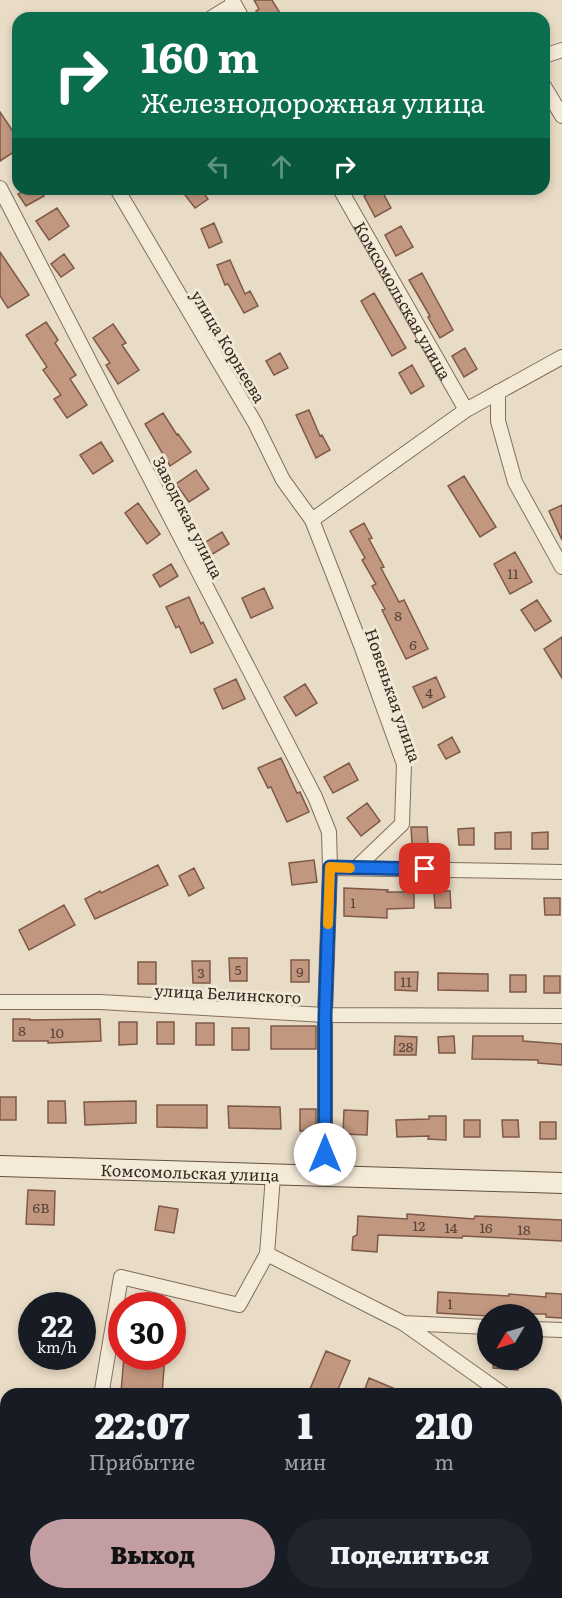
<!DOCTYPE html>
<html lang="ru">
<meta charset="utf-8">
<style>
body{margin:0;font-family:Literata,serif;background:#20242c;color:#f1f3f6;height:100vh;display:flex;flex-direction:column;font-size:22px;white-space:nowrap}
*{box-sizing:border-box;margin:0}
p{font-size:20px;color:#9ea1a6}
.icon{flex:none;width:33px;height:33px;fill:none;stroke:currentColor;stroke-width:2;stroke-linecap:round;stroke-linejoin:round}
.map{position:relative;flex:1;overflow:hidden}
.sheet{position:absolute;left:0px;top:1388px;width:562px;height:212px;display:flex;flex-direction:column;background:#171b24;border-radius:18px 18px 0 0;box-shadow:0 3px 9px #0003}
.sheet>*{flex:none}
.guide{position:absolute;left:12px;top:12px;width:538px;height:183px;border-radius:18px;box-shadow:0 3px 9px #0003;background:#0b6e4f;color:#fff;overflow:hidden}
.needle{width:39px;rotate:232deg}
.tools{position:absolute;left:477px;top:1304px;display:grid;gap:12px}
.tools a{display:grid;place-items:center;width:66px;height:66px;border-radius:50%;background:#171b24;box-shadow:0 3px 9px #0003;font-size:30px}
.speed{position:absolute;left:18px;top:1292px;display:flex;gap:12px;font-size:30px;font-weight:700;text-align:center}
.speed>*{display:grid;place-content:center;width:78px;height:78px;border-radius:50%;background:#171b24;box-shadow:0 3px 9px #0003;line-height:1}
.speed small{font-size:15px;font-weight:400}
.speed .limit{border:9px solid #d22;background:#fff;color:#111}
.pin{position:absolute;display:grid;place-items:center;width:51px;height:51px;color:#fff;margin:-26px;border-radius:12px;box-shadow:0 3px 9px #0006}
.me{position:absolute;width:66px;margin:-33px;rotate:0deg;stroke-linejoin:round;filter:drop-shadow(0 0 4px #0008)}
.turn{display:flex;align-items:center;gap:21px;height:126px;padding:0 30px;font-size:27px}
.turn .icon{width:78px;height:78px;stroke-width:2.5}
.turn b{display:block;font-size:42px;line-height:51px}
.lanes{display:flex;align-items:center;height:57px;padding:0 30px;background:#0003;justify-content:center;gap:30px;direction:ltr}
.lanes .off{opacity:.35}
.eta{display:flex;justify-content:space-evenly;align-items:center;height:102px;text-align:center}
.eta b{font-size:36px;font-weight:800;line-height:42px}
.action{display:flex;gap:12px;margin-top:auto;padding:12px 30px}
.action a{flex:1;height:69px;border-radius:36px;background:#c29ea2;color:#111;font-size:24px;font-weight:800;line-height:69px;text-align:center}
.action a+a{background:#20242c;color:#f1f3f6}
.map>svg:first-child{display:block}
.building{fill:#c29780;stroke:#7e5947;stroke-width:1.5}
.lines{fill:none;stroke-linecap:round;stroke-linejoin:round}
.street-casing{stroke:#826e5e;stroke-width:16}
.secondary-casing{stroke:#645041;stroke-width:22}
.street{stroke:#f4ead8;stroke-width:14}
.secondary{stroke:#f4ead8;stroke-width:20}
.rail{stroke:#342820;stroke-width:4;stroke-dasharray:10 10;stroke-linecap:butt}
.route-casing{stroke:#114b97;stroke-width:15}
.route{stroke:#1a73e8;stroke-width:10}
.slow{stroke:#f59e0b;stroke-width:10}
.labels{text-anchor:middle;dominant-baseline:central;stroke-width:6;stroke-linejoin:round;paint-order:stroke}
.number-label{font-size:14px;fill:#584438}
.street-label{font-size:16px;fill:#342820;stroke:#f1e7d5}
</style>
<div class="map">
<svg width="562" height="1598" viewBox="0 0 562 1598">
<rect width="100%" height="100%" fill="#e9dcc6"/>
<!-- building -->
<path class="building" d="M254,0h18l11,18h-22l-5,-7 3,-2z
M0,112l18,27v10l-18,12z
M27,189h13l4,7 -18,10 -8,-12z
M193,189h8l7,10 -13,9 -10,-13z
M377,189h4l10,19 -16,9 -11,-21z
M57,208l12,18 -20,14 -13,-19z
M214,223l8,19 -13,6 -8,-19z
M401,226l12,21 -17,9 -11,-21z
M0,252l29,43 -21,13 -8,-12z
M64,254l10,14 -13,9 -10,-13z
M230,260l15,34 5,-3 8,15 -14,7 -16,-29 -3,1 -8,-20z
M422,273l31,57 -13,8 -12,-21 2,-1 -21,-36z
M374,293l32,55 -14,8 -31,-55z
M46,322l12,18 -3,3 21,32 -6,4 17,26 -20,13 -13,-19 7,-4 -18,-25 4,-3 -21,-32z
M113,324l13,19 -4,2 17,25 -21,14 -12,-19 4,-2 -17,-25z
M465,348l12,21 -13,8 -12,-21z
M280,353l8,15 -14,7 -8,-14z
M412,365l12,21 -13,8 -12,-21z
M309,410l11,26 2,-1 8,15 -14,8 -20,-43z
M163,413l14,22 1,-1 13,18 -21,14 -25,-42z
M101,442l12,19 -20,13 -13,-19z
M196,470l13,19 -20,13 -13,-18z
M464,476l32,51 -16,10 -32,-51z
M138,503l22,31 -13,10 -22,-31z
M562,505v35l-13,-29z
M364,523l8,15 -3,1 15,28 -3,1 18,34 5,-2 24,49 -22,10 -24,-49 3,-1 -13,-23 4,-2 -14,-24 3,-2 -15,-27z
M222,532l7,12 -18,11 -7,-12z
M515,552l17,30 -22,12 -16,-30z
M171,564l7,12 -18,11 -7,-12z
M264,588l9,20 -22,10 -9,-20z
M189,597l12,27 2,-2 10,21 -22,10 -12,-27 -3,2 -10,-21z
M537,600l14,21 -16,10 -14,-21z
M562,637v41l-18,-29z
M436,677l9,20 -22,11 -10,-21z
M236,679l9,20 -22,10 -9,-20z
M305,684l12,19 -21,13 -12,-19z
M452,737l8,15 -14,7 -8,-14z
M281,758l16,35 3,-1 9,20 -22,10 -16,-35 -3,1 -10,-20z
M349,763l9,17 -25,13 -9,-16z
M367,803l13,18 -19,15 -14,-18z
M411,827h16l1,17h-16z
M474,828v17h-15l-1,-16z
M511,832v17h-16v-16z
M548,832v17h-16v-16z
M314,860l3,22 -25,3 -3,-22z
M158,865l10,20 -73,34 -10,-20 15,-8 1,2z
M194,868l10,20 -15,8 -10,-20z
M344,888l44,2 -1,2h27v16l-27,1v9l-43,-2z
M434,891h16l1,17h-16z
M544,898h16v17h-15z
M64,905l11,20 -46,25 -10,-20z
M229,958h18v23h-17z
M291,960h18v22h-18z
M192,961h18v22h-17z
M138,962h18v22h-18z
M395,972h23l-1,19 -22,-1z
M438,973l50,1v17l-50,-1z
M510,975h16v17h-16z
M544,976h16v17h-16z
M13,1019h17v1l70,-1 1,22 -53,2v-2h-35z
M119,1022h18v22l-18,1z
M157,1022h17v22h-17z
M196,1023h18v22h-18z
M271,1026h45v23h-45z
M232,1028h17v22h-17z
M395,1036l22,1 -1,18h-22z
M454,1036l1,17h-16l-1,-16z
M473,1036h50v5l39,3v21l-24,-2v-3l-66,-1z
M0,1097h16v23h-16z
M48,1101h17l1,22h-18z
M136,1101v22l-51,2 -1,-23z
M157,1105h50v23l-50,-1z
M228,1106l52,1 1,22 -52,-1z
M300,1109h16v22h-16z
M344,1110l24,1 -1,24 -24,-1z
M429,1116h17v24l-18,-1 1,-3 -32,1 -1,-17 33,-1z
M464,1120h16v17h-16z
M502,1120h16l1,17h-16z
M540,1122h16v17h-16z
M28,1190l27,1 -1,34 -28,-1z
M159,1206l19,3 -4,24 -19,-3z
M407,1214l67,5 1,-3 87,4v21l-99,-5 -1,2 -84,-3 -1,17 -25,-2 1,-13 4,-2 1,-19 49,3z
M438,1292l71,4v-2l37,3v-4l16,1v24l-16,-1v-3h-58v2l-51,-3z
M136,1294l34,6v5h-36z
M326,1351l24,10 -14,33h-15l-11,-5z
M124,1356h41l-3,38 -41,-2z
M494,1359h25l-1,11 -25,-2z
M369,1378l36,15v1h-42z"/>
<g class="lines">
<!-- street casing -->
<g class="street-casing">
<g id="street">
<path d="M232,0l10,18"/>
<path d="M211,18l23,-14"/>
<path d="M544,56l18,-6"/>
<path d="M544,86l18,30"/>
<path d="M0,188l315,609 14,35 1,36 -5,147v162"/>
<path d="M117,189l138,234 28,57 29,40 50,128 42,116 -2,60 -46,44"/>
<path id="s1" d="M340,189l126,221"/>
<path d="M498,392v29l17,61 47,85"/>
<path d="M312,520l154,-110 96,-53"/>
<path d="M330,868l232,4"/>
<path d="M0,1002h100l225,13 237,1"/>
<path d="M267,1254l136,69 85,4"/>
<path d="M403,1323l100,71"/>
<path d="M532,1329l30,1"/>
<path d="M106,1394l-4,-4 19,-113 118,28 28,-51 6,-78"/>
<path d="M556,1431l6,4"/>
</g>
</g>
<!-- secondary casing -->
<g class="secondary-casing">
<g id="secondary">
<path id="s2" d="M0,1166l562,17"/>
</g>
</g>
<!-- street -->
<use href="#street" class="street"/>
<!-- secondary -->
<use href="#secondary" class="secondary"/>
<!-- rail -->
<path class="rail" d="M11,1593l10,5"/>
</g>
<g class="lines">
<!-- route casing -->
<g class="route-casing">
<path id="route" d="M325,1154v-139l5,-148 95,2"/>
</g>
<!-- route -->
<use href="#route" class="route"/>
<!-- slow -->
<path class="slow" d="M328,924l2,-57 20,1"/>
</g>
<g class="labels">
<!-- number labels -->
<g class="number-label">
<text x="513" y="573">11</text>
<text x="398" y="615">8</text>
<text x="413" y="644">6</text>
<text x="429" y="692">4</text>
<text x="353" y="902">1</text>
<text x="238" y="969">5</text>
<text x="300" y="971">9</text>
<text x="201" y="972">3</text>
<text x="406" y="981">11</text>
<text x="22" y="1030">8</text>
<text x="57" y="1032">10</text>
<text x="406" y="1046">28</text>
<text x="41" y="1207">6В</text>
<text x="419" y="1225">12</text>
<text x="451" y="1227">14</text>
<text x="486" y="1227">16</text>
<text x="524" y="1229">18</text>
<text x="450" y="1303">1</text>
</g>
<!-- street labels -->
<g class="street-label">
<text stroke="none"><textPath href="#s1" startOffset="128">Комсомольская улица</textPath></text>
<text transform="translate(229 346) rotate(59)">улица Корнеева</text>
<text transform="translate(189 517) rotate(63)">Заводская улица</text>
<text transform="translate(394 695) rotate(71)">Новенькая улица</text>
<text transform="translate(228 993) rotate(3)">улица Белинского</text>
<text stroke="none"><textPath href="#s2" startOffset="190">Комсомольская улица</textPath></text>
</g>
</g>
</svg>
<div class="tools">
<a><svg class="needle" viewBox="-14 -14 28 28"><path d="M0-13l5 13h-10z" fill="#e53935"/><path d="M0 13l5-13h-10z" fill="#9ea1a6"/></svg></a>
</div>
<div class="speed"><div>22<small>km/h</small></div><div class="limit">30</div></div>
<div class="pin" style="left:425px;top:869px;background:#d93025"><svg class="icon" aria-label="arrive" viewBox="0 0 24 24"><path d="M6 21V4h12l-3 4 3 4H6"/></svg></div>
<svg class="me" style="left:325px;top:1154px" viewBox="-20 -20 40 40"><circle r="19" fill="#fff"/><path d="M0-13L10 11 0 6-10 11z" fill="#1a73e8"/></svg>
<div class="guide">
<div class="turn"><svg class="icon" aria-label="right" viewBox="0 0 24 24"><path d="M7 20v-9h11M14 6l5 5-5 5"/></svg><div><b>160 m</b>Железнодорожная улица</div></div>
<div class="lanes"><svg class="icon off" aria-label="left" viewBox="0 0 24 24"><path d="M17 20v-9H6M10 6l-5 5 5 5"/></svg><svg class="icon off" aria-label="ahead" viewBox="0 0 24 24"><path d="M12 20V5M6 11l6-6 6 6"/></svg><svg class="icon" aria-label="right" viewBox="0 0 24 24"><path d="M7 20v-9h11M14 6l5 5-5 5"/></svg></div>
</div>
<section class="sheet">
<div class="eta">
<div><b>22:07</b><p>Прибытие</p></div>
<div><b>1</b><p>мин</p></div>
<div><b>210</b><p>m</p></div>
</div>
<div class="action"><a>Выход</a><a>Поделиться</a></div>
</section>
</div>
